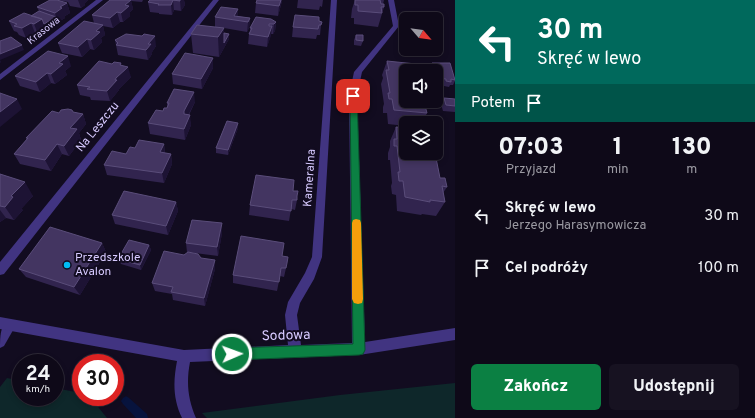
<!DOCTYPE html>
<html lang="pl">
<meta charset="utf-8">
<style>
body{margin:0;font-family:Overpass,sans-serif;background:#171221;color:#f1f3f6;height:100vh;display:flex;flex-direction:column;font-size:15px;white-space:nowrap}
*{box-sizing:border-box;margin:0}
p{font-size:13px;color:#9b9aa2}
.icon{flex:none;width:22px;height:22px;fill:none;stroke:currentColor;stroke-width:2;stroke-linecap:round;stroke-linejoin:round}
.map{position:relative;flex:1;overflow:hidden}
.sheet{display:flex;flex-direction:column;background:#0e0918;width:300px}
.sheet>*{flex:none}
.banner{background:#00695c;color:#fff;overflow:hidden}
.needle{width:26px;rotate:118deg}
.buttons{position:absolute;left:399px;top:12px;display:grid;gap:8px}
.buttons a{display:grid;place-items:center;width:44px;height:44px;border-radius:6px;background:#0e0918;box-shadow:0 2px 6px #0003,0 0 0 1px #2e2a37;font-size:20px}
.speed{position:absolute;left:12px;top:354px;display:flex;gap:8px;font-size:20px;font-weight:700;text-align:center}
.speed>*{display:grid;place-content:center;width:52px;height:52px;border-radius:50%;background:#0e0918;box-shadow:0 2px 6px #0003,0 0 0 1px #2e2a37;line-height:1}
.speed small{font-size:10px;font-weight:400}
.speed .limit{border:6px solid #d22;background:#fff;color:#111}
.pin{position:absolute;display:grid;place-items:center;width:34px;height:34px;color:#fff;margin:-17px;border-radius:8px;box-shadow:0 2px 6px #0006}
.me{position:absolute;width:44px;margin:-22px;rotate:88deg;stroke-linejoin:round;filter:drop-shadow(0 0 3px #0008)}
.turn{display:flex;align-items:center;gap:14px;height:84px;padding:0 16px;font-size:18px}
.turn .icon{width:52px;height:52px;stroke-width:2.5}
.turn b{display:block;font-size:28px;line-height:34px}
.then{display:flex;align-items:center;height:38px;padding:0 16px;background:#0003;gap:8px;font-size:15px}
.eta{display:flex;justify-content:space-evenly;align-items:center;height:68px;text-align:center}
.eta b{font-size:24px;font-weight:800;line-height:28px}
.button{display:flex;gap:8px;margin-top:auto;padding:8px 16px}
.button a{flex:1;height:46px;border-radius:6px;background:#0b8043;color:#fff;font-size:16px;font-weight:800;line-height:46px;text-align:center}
.button a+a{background:#171221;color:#f1f3f6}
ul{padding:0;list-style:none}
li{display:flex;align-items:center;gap:12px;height:52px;padding:0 16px}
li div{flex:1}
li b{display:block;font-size:15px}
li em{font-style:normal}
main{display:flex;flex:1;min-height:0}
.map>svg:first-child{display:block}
.green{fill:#0e272a}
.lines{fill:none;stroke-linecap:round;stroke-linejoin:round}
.stream{fill:#07133d;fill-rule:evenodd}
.lane{fill:#413481;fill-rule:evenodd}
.street{fill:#413481;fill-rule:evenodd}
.wall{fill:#31244e}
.shaded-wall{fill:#1d1334}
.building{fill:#433561;stroke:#5a4d7a}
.route{fill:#0b8043;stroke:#07532c}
.slow{fill:#f59e0b}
.poi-dot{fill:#00bcf5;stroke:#120c20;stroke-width:1.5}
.labels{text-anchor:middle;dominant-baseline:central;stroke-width:4;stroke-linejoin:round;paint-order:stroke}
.far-street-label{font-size:10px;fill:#d7caff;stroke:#120c20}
.street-label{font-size:12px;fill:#d7caff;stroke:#120c20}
.poi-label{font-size:12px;fill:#d7caff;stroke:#120c20;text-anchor:start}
.near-street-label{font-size:14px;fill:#d7caff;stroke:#120c20}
</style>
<main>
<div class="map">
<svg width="455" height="418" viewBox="0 0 455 418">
<rect width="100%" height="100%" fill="#120c20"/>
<!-- green -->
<path class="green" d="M7,378l14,3v16h34v-9l26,5v4h9l17,21h-107v-31z
M455,383v35h-248l-5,-5 138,-18z"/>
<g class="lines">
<!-- stream -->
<path class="stream" d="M126,396l3,2 18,16 1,4h-12l-13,-14 -2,-3 2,-3z"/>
<!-- lane -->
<path class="lane" d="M10,319l4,2 2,4 -12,21 -4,2c0,-11 0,-24 10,-29z"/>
<!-- street -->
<path class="street" d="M96,0h7l-103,80v-6z
M213,0h6l-215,274 -4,1v-13z
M331,0h6l-15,257 -8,22 -14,24 -3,12 4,30 51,-2 -3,-247 5,-24 39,-46 -5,-26h6l5,26 -37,46 -5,24 8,246 90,-14v12l-96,15 -169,7c-4,21 -2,37 6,56h-14c-9,-19 -9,-36 -5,-57l-177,-32v-12l184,33 104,-5 -3,-30 3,-13 17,-29 7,-16z"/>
</g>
<!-- wall -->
<path class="wall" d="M57,0h31l-3,3v2l-4,3 -11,-2 -2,-4z
M110,0h33l-1,2 -11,-1 2,8 -3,3v4l-7,6h-3l-7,6 -10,-2 2,9 -4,3 1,4 -8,8 -4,-1 -8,8 -20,-4 -4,-10 36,-20 -2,-8z
M150,0h34l1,5 -4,6 -7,-1 -2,5 -13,-1v-1l-9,-1 -2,-10z
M257,0h25l-1,5 -3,11 -23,-3 1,-10z
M298,0h25l-1,7 -2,-1 -1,4 -22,-2z
M355,0h29l-1,4 1,3 -6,20 -24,-3v-6h-3l1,-9z
M67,3l3,10 -5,3v2l-27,16 -3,-1 -9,5 -7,-3 -2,-3 -3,-1 -5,-10 22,-5 8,-5 -2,-4z
M238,16l12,2 -1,10 -2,4 -23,-4v5l5,1v5l-10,18 -26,-4 -2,-19 24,-7v-10z
M319,21l2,4 -1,10h-3l-1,4 -24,-2 1,-10z
M276,22l-1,9 -2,3h-2l-4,13 -19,-3 1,-10 1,-2v-4z
M356,35l7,6 -2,5 -7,-1v-5z
M115,40l41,6 -4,6v2l-4,6 -30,-5z
M213,58v10l-11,21 -29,-5 -1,-10z
M387,61l19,40 23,2 -3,6 1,4 -5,10h-16v3l-18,-2 -1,-11h-4v-6l1,-3 -3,-20 2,-6 -1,-3z
M432,63l23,15v3l-2,4h-3l-1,2 -5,-1 -1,-2h-7v-13h-6l-1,-2z
M71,66l-6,5 2,4 -12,9 -4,-1 -11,9 -20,-6 -5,-10z
M122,66l9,11 -12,12v1l-9,11 -19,-1 -1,-3 -10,-2 -3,-10z
M444,98l11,1v13l-12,-1 -2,-7z
M195,102l-6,13 2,10 -6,15 -35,-6 -2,-11 15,-12 4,-3v-5z
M73,112l10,2 3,10 -7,9 2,7 -12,16 -7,-2 -11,17 -31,-7 -6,-10 13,-15 -1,-1 33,-25z
M396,127l10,26h30v-9l3,7 -3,6 4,21 7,9 -4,6 2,9 -9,14 -14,-2 -1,1 -24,-4 -1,-16 -4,-1 -1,-8 1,-3 -2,-23h-2v-7l2,-6v-6z
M238,128l-10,27 -12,-2v-5z
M164,144l1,9 6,1 1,10 -8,19 -57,-8 -3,-10 22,-11 9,-6z
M0,174l33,22 -12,13 2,1 -9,10 -8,-2 -6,4z
M293,191l4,9 -2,10 -4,-1 -2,12 -40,-6 1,-10z
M176,202l2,9 -10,24 -53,-11 -3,-9z
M222,233l-4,23 -31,-4 -1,-9z
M102,243l4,9 -26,43 -54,-18 -7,-8z
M149,245l2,5 -10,20 -20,-6 -3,-5z
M282,256l4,12 -2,9 -4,-1 -3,15 -44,-8v-8z
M215,269l-10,37 -32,-6 -1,-6 -17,-3 -3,-8z"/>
<!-- shaded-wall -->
<path class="shaded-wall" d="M78,0h10l-3,3v2l-4,3z
M131,0l2,9 -3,3v4l-7,6 -2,-9 4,-8z
M173,0l1,10 -2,5 -1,-10z
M180,0h4l1,5 -4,6 -1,-10z
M281,0h1l-1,5 -3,11 1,-10z
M67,3l3,10 -5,3v2l-19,11 -2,-5 12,-7 -1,-4 5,-6z
M238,9v10l-4,-3z
M117,12l3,10 -7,6 -3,-10z
M250,18l-1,10 -2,4 1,-10z
M42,19l4,10 -8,5 -4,-10z
M276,22l-1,9 -2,3 1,-10z
M31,23l4,10 -9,5 -4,-10z
M103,25l2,10 -4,3 1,4 -8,8 -3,-10 5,-9z
M272,26l-1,10 -4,11 1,-10z
M224,28v15l5,-9v5l-10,18 -1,-20z
M155,36l1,10 -4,6v2l-4,6 -2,-10 2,-6z
M87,39l3,10 -8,8 -4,-10z
M22,45l2,5 -24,10 1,2 -1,1v-9z
M68,56l3,10 -6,5 2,4 -12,9 -4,-10 8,-11z
M213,58v10l-11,21 -1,-10z
M121,63l2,9 5,-5 3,10 -12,12v1l-9,11 -3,-10 8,-11 5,-15z
M47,73l4,10 -11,9 -4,-10z
M194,92l1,10 -10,19v3l-1,-13z
M17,99l5,10 -22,18v-15z
M83,114l3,10 -7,9 2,7 -12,16 -5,-10 6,-18z
M190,115l1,10 -6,15 -1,-11z
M238,123v5l-10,27v-5z
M57,144l5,10 -11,17 -6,-11z
M164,144l1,11 -5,-3z
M171,154l1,10 -8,19 -2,-10z
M25,182l8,14 -12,13 2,1 -9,10 -9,-13 6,-11z
M176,202l2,9 -10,24 -2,-9z
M0,210l6,8 -6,4z
M222,223v10l-4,23 -1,-9z
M102,243l4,9 -26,43 -6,-8z
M149,245l2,5 -10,20 -1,-5z
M215,260v9l-10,37 -1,-8z"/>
<!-- building -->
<path class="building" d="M50,0h7l10,3 -7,4 2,1 -7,5 -18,-6z
M110,0h21l-6,5 4,1 -8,7 -4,-1 -7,6 -18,-3z
M150,0h30v1l-7,-1 -2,5h-13l1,-1 -11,-2z
M257,0h24l-2,6 -23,-3z
M355,0h25l1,4h3v3h-3l1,6 -24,-2v-6h-3z
M221,7l17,2 -4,7 16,2 -2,4 -33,-5z
M39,11l17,6 -12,7 -2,-5 -11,-3z
M24,13l18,6 -8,5 -3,-1 -9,5 -8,-2 3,-2 -8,-3z
M295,15l24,2v4l3,1 -1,3h-2l-1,4 -25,-2z
M256,17l15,2 5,3 -2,2h-5v2h3l-4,11 -19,-3 3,-6h-2z
M84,21l19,4 -7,6 4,1 -9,8 -4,-1 -9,8 -20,-4z
M197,25l27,3 -6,9 -27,-3z
M224,33l5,1 -5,9z
M126,34l16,2 2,-2 11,2 -7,8h3l-5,6 -30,-5 2,-2 -3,-3z
M356,35h7v6l-7,-1z
M11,37l11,8 -22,9v-13z
M48,51l20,5 -9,7 4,1 -12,10 -4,-1 -11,9 -21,-6z
M185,53l28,5 -12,21 -29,-5z
M99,61l13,3 2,-2 7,1 -1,2 8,2 -12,11 -1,2h2l-10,11 -20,-2 3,-2 -13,-2z
M387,61l29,3 2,7h-12v30h22l1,2 -5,-1 3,11 -33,-3 -2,-11h-3l-1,-6h2l-4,-23h3z
M432,63h18l5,17 -4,-1v3l-5,-1v-2l-10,-1v-7h-2z
M174,89l20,3 -10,19v3l6,1 -6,14 -36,-6 8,-13 7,1 1,-3h3l2,-5h-2z
M0,93l17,6 -17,13z
M444,98l11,1v7l-9,-1z
M68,109l4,1 1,2 10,2 -13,14 7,1 -13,17 -7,-2 -12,16 -31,-6 14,-16h-2l26,-27 7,2 2,-3z
M227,121l11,2 -10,27 -12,-2z
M396,127l10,1v25h29l5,25h5l2,9 -5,-1 3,16 -15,-2v2l-25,-5 -2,-16h-4l-1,-9h2l-3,-26h-3v-7h3z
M139,140l25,4 -4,8 11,2 -9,19 -58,-8 8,-14 14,3 4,-7 5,1z
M436,144h2l1,7h-3z
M0,174l25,8 -14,14 2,1 -8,10 -5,-1z
M256,175l38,5 -1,11h5l-1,5v4h-5l-1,11 -41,-6z
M124,191l52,11 -10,24 -54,-11z
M192,220l30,3 -5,24 -31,-4z
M50,227l52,16 -28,44 -55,-18z
M241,236l43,7 -2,13 6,1 -1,6 -1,5h-5l-2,14 -46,-7z
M129,240l20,5 -9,20 -22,-6z
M164,251l20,4 4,-3 10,2 3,4 14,2 -11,38 -33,-6 2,-5 -21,-4z"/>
<!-- route -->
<path class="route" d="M353,94l4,2 8,254 -2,4 -4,1 -127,5 -5,-2 -1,-4 1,-4 5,-2 121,-4 -3,-248z"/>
<!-- slow -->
<path class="slow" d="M356,219l4,1 1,3 2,76 -1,4 -4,1 -4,-1 -2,-4v-76l1,-3z"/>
<!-- markers -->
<circle class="poi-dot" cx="67" cy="265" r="4"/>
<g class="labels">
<!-- far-street labels -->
<g class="far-street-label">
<text transform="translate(44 31) rotate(-38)">Krasowa</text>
</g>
<!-- street labels -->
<g class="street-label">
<text transform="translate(98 127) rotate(-51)">Na Leszczu</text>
<text transform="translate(310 178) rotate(-86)">Kameralna</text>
</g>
<!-- poi labels -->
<g class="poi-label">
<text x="75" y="258">Przedszkole<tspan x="75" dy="14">Avalon</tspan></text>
</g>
<!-- near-street labels -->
<g class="near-street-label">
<text transform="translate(286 336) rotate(-2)">Sodowa</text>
</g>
</g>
</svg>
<div class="buttons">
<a><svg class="needle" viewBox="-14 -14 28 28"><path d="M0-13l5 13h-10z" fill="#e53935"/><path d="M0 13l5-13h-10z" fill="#9b9aa2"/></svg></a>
<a><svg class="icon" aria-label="sound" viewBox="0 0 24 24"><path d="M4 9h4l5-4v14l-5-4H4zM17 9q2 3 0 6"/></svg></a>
<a><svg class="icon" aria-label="layers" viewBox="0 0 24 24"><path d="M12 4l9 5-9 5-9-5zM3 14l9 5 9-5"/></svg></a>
</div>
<div class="speed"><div>24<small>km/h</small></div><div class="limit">30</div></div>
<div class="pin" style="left:353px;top:96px;background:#d93025"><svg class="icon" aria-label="arrive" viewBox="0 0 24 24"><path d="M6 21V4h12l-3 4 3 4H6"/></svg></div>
<svg class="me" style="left:232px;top:354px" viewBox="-20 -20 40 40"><circle r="17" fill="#0b8043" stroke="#fff" stroke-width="3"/><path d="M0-11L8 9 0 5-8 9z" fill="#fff"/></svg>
</div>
<section class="sheet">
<div class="banner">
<div class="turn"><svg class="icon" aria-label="left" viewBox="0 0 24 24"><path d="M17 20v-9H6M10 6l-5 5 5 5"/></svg><div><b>30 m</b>Skręć w lewo</div></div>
<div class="then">Potem<svg class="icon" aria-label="arrive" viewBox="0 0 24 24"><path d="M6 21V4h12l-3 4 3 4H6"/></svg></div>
</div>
<div class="eta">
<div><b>07:03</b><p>Przyjazd</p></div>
<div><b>1</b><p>min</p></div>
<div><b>130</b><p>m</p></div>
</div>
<ul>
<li><svg class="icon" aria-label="left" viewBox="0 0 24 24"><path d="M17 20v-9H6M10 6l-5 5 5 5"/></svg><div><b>Skręć w lewo</b><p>Jerzego Harasymowicza</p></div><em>30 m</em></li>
<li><svg class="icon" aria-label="arrive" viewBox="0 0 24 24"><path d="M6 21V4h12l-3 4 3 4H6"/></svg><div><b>Cel podróży</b></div><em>100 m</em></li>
</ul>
<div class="button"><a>Zakończ</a><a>Udostępnij</a></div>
</section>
</main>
